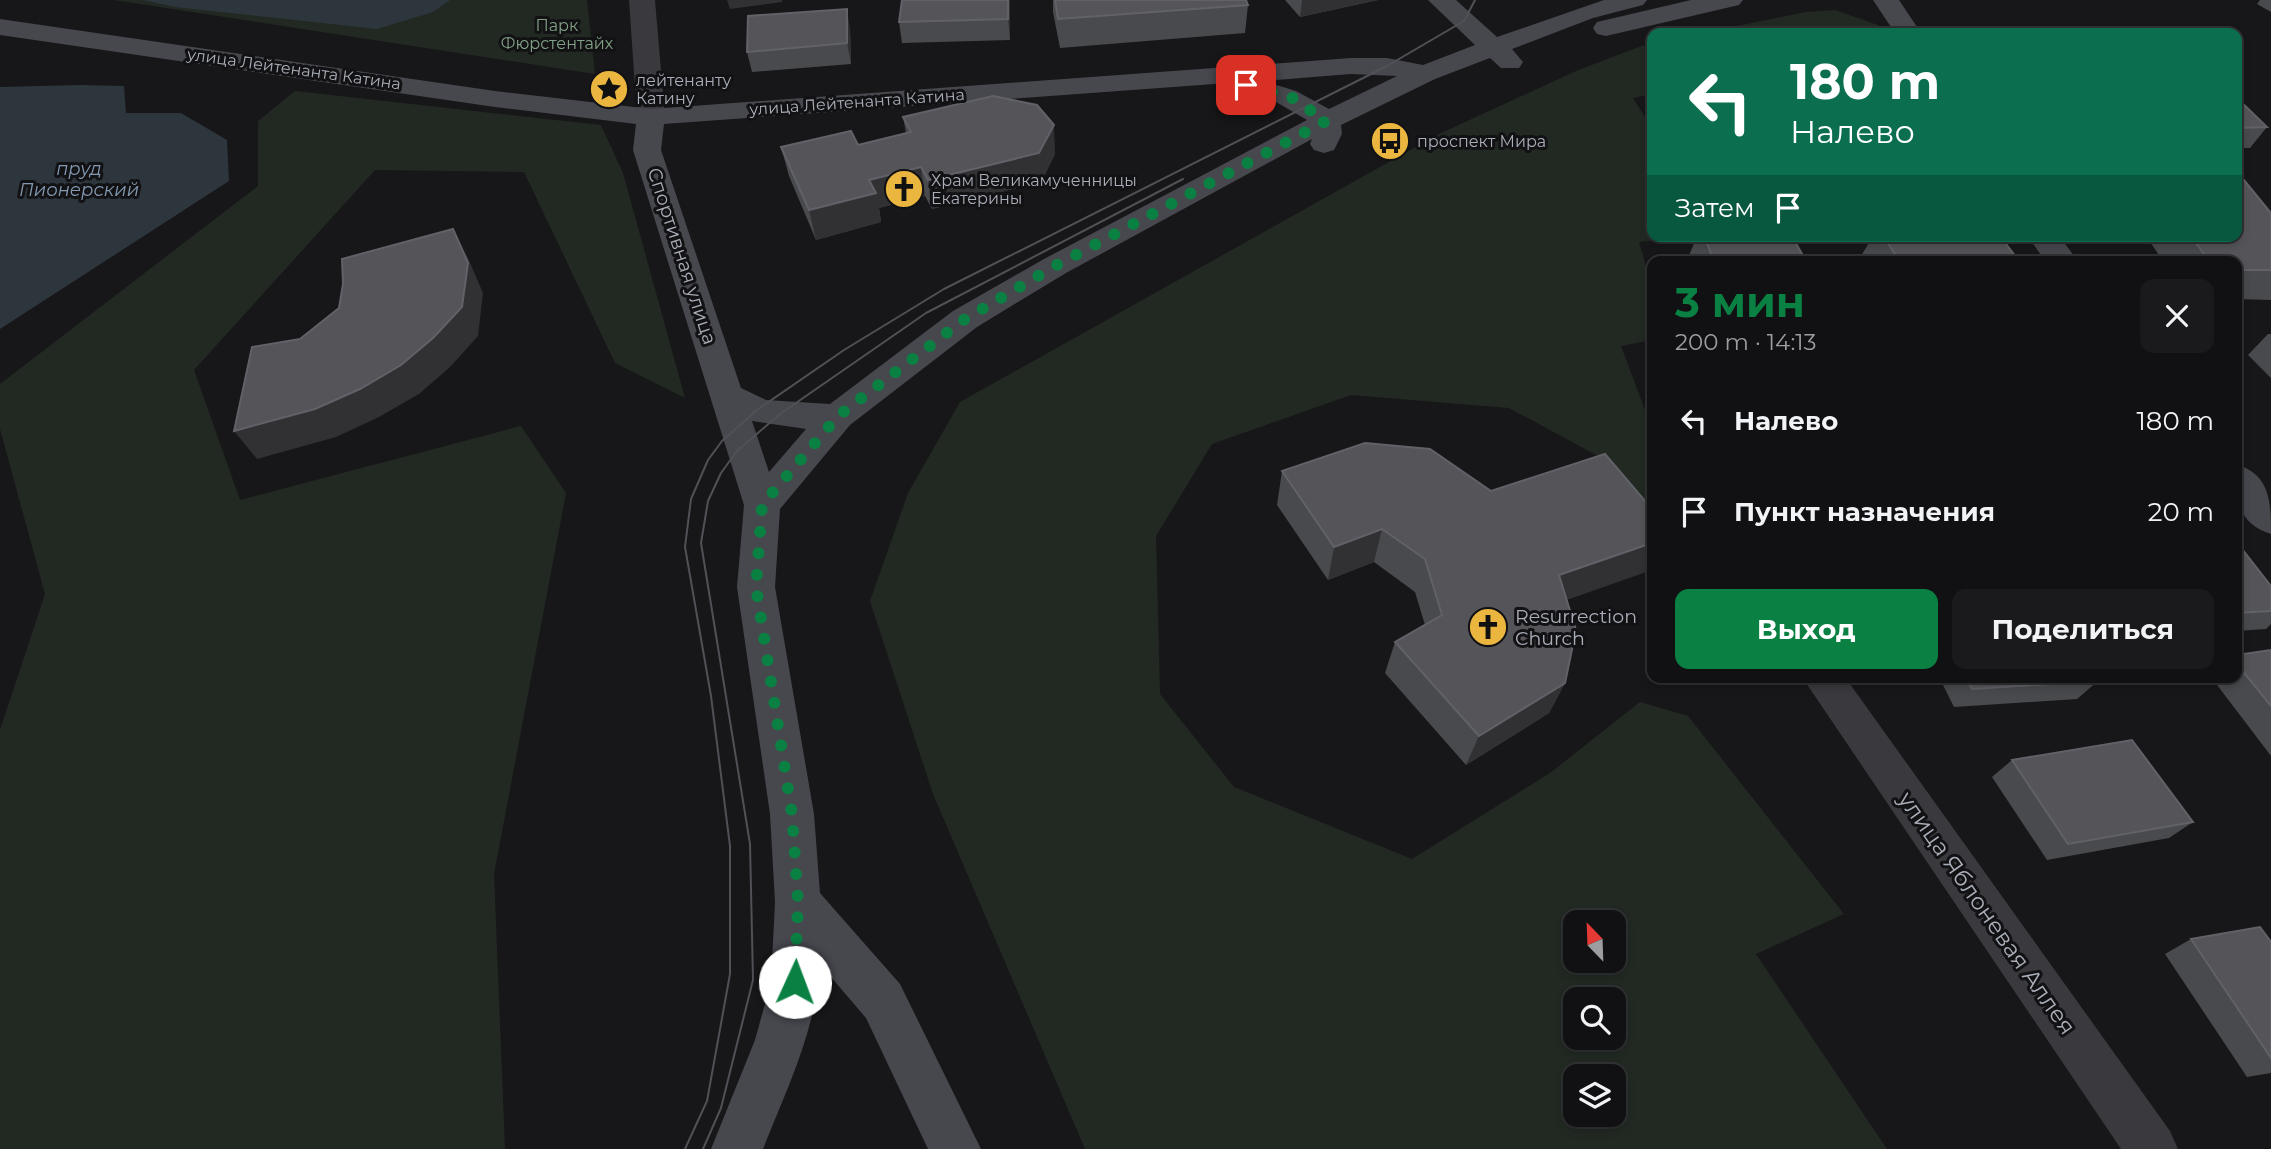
<!DOCTYPE html>
<html lang="ru">
<meta charset="utf-8">
<style>
body{margin:0;font-family:Montserrat,sans-serif;background:#1a1a1c;color:#f1f3f6;height:100vh;display:flex;flex-direction:column;font-size:26px;white-space:nowrap}
*{box-sizing:border-box;margin:0}
p{font-size:23px;color:#9c9da0}
.icon{flex:none;width:38px;height:38px;fill:none;stroke:currentColor;stroke-width:2;stroke-linecap:round;stroke-linejoin:round}
.map{position:relative;flex:1;overflow:hidden}
.details{position:absolute;left:1647px;top:256px;width:595px;height:427px;display:flex;flex-direction:column;background:#111113;border-radius:14px;box-shadow:0 4px 10px #0003,0 0 0 2px #303133}
.details>*{flex:none}
.top-card{position:absolute;left:1647px;top:28px;width:595px;height:214px;border-radius:14px;box-shadow:0 4px 10px #0003,0 0 0 2px #303133;background:#0b6e4f;color:#fff;overflow:hidden}
.needle{width:46px;rotate:337deg}
.controls{position:absolute;left:1563px;top:910px;display:grid;gap:14px}
.controls a{display:grid;place-items:center;width:63px;height:63px;border-radius:14px;background:#111113;box-shadow:0 4px 10px #0003,0 0 0 2px #303133;font-size:35px}
.pin{position:absolute;display:grid;place-items:center;width:60px;height:60px;color:#fff;margin:-30px;border-radius:14px;box-shadow:0 4px 10px #0006}
.me{position:absolute;width:77px;margin:-38px;rotate:2deg;stroke-linejoin:round;filter:drop-shadow(0 0 5px #0008)}
.turn{display:flex;align-items:center;gap:24px;height:147px;padding:0 28px;font-size:32px}
.turn .icon{width:91px;height:91px;stroke-width:2.5}
.turn b{display:block;font-size:49px;line-height:60px}
.then{display:flex;align-items:center;height:66px;padding:0 28px;background:#0003;gap:14px;font-size:26px}
.round{display:grid;place-items:center;flex:none;width:74px;height:74px;border-radius:14px;background:#1a1a1c}
.overview{display:flex;align-items:center;justify-content:space-between;height:119px;padding:0 28px}
h1{font-size:42px;font-weight:700;line-height:52px;color:#0b8043}
.primary-button{display:flex;gap:14px;margin-top:auto;padding:14px 28px}
.primary-button a{flex:1;height:80px;border-radius:14px;background:#0b8043;color:#fff;font-size:28px;font-weight:700;line-height:80px;text-align:center}
.primary-button a+a{background:#1a1a1c;color:#f1f3f6}
ul{padding:0;list-style:none}
li{display:flex;align-items:center;gap:21px;height:91px;padding:0 28px}
li div{flex:1}
li b{display:block;font-size:26px}
li em{font-style:normal}
.map>svg:first-child{display:block}
.green{fill:#222923;fill-rule:evenodd}
.water{fill:#2e363d}
.lines{fill:none;stroke-linecap:round;stroke-linejoin:round}
.street{fill:#39393e;fill-rule:evenodd}
.secondary{fill:#47484e;fill-rule:evenodd}
.tram{stroke:#505157;stroke-width:2}
.wall{fill:#494a4e}
.shaded-wall{fill:#313134}
.building{fill:#545459;stroke:#616268;stroke-width:2}
.route{stroke:#0b8043;stroke-width:12;stroke-dasharray:0 21.6}
.labels{text-anchor:middle;dominant-baseline:central;stroke-width:6;stroke-linejoin:round;paint-order:stroke}
.far-park-label{font-size:16px;fill:#82a285;stroke:#121214}
.far-street-label{font-size:16px;fill:#aaaeb8;stroke:#121214}
.far-poi-label{font-size:16px;fill:#aaaeb8;stroke:#121214;text-anchor:start}
.far-water-label{font-size:18px;font-style:italic;fill:#839ab2;stroke:#121214}
.street-label{font-size:19px;fill:#aaaeb8;stroke:#121214}
.poi-label{font-size:19px;fill:#aaaeb8;stroke:#121214;text-anchor:start}
.near-street-label{font-size:23px;fill:#aaaeb8;stroke:#121214}
</style>
<div class="map">
<svg width="2271" height="1149" viewBox="0 0 2271 1149">
<rect width="100%" height="100%" fill="#171719"/>
<!-- green -->
<path class="green" d="M114,0h473l8,74z
M1835,10l43,15 3,8h-179l104,-21z
M1644,45l8,10v39l-19,4 19,30v108h48l-61,6 13,46v52l-31,6 31,83v91l-41,-57 -102,-55 -158,-13 -139,49 -56,92 4,158 74,93 178,72 138,-86 90,-71 48,14 156,198 -88,40 131,195h-802l-152,-355 -63,-193 38,-108 52,-91 479,-268 137,-63zM1575,922h39v39h-39zM1575,999h39v39h-39zM1575,1076h39v39h-39z
M295,91l306,34 22,48 62,225 -70,-35 -91,-191 -149,-2 -181,200 46,130 281,-74 45,67 -72,381 11,275h-505v-419l45,-136 -45,-165v-45l258,-198v-65z"/>
<!-- water -->
<path class="water" d="M143,0h307l-17,12 -56,17 -202,-22z
M81,85l43,1 2,27h55l46,27 2,41 -229,148v-242z"/>
<g class="lines">
<!-- street -->
<path class="street" d="M629,0h26l10,117 -4,6 -10,2 -10,-2 -4,-6z
M1802,677h43l325,454 8,18h-57z"/>
<!-- secondary -->
<path class="secondary" d="M1428,0h28l41,37 107,-37h43l-4,5 -50,13 -81,31 11,13 -4,6h-18l-11,-10 -55,21 -94,46 1,9 -8,16 -10,3 -10,-3 -4,-6 2,-5 -246,134 -89,54 -127,98 -70,84 -5,78 39,227 6,79 80,91 81,165h-53l-62,-131 -47,-55c-1,64 -33,127 -56,186h-52l44,-109 16,-58 4,-80 -5,-88 -33,-227 7,-82 -111,-355 3,-26 -141,-17 -495,-72v-16l495,72 156,18 700,-51h36l36,7 52,-20zM1351,74l46,2 -68,33 -33,-18 -33,-10zM1228,83l3,7 45,12 31,18 -263,139 -91,52 -123,93 -64,-4 -25,-12 -80,-238 3,-26zM752,421l54,8 -37,43z
M1691,0h52l-4,5 -133,31 -9,-2 -4,-6 4,-6z
M1873,0h26l22,33h-26z
M2028,236h31l19,25h-33z
M2236,464c35,11 35,39 35,70 -36,-11 -35,-39 -35,-70z"/>
<!-- tram -->
<path class="tram" d="M685,1149l22,-48 23,-127v-128l-19,-150 -26,-149 6,-48 17,-39 14,-19 35,-31 87,-60 100,-61 443,-223 77,-45 11,-21
M703,1149l18,-41 32,-128 -3,-136 -49,-301 7,-42 13,-28 16,-22 43,-37 146,-101 257,-134"/>
</g>
<!-- wall -->
<path class="wall" d="M902,0h108v40l-108,3 -3,-21z
M1053,0h193l2,5 -3,28 -185,15 -7,-36z
M1285,0h93l-78,17z
M2260,0h11v12l-14,-8z
M850,29l1,35 -99,8 -5,-20z
M2236,97l31,30 -17,21h-14z
M903,117l152,37 -14,28 -109,27 -7,-13 -46,12 2,14 -65,18 -27,-64 -8,-29 77,-2 48,-12z
M2271,213v87l-35,-1v-38h-73l-17,-25h90z
M1697,236h95l14,25h-117l-1,-3z
M1873,236h127l19,25h-155l-3,-5z
M2268,334h3v44l-23,-23z
M1282,471l284,129 -1,83 -16,30 -83,52 -81,-92 10,-31 30,-17 -10,-33 -41,-30 -46,18 -51,-75z
M2236,549l35,37v38l-5,5 -30,2z
M2271,650v106l-60,-79h25v-22z
M1939,677h156l3,4 -21,18 -123,8z
M2012,760l181,62 -24,16 -122,22 -55,-83z
M2191,939l80,3v131l-24,4 -82,-123z"/>
<!-- shaded-wall -->
<path class="shaded-wall" d="M727,0h55v2l-52,7z
M1008,0h2v40l-2,-21z
M1302,0h76l-78,17z
M847,9l3,20 1,35 -4,-21z
M1054,125l1,29 -14,28 -109,27 -4,-29z
M921,167l4,29 -46,12 2,14 -65,18 -7,-30 60,-30z
M453,229l15,29 15,35 -5,43 -28,31 -31,27 -40,23 -43,20 -79,22 -23,-28z
M1382,529l-8,33 -46,18 6,-33z
M1652,543v27l-108,38 15,-33z
M1565,683l-16,30 -83,52 13,-29z"/>
<!-- building -->
<path class="building" d="M902,0h106v19l-109,3z
M1055,0h191l2,5 -190,14z
M847,9v34l-100,9 1,-36z
M993,96l44,9 17,20 -15,28 -111,27 -7,-13 -52,13 7,13 -67,17 -28,-63 70,-16 7,14 53,-13 -8,-15z
M2236,97l31,30 -31,1z
M2236,180h8l27,33v57h-35v-9h-27l-18,-25h45z
M453,229l15,34 -6,44 -29,31 -32,27 -41,24 -45,20 -81,22 18,-84 48,-8 39,-31 4,-24 -1,-25z
M1704,236h88l14,25h-92z
M1883,236h117l19,25h-145l25,-1z
M1365,443l65,6 61,42 114,-37 47,55v34l-93,32 17,55 -11,53 -86,53 -84,-94 47,-27 -17,-56 -43,-30 -48,18 -52,-76z
M2236,549h6l29,37v25l-35,2z
M2271,650v56l-35,-43v-8z
M1966,677h129l3,4 -126,8z
M2132,740l61,82 -125,22 -56,-84z
M2260,927l11,15v116l-80,-119z"/>
<g class="lines">
<!-- route -->
<path class="route" d="M795,982l3,-80 -6,-88 -36,-227 6,-82 76,-89 127,-97 90,-53 271,-145 -35,-24 -45,-12"/>
</g>
<!-- icons -->
<defs>
<g id="sight-disc" transform="scale(2.0125)"><circle r="9.5" fill="#eab63f" stroke="#121214"/><path d="M0-6L1.8-2.2L6-1.7L2.9 1.2L3.7 5.4L0 3.3L-3.7 5.4L-2.9 1.2L-6-1.7L-1.8-2.2Z" fill="#111"/></g>
<g id="bus-disc" transform="scale(2.0125)"><circle r="9.5" fill="#eab63f" stroke="#121214"/><path d="M-5-6H5V4H4V6H2V4H-2V6H-4V4H-5ZM-3.5-4V0h7V-4ZM-3.5 1.2v1.5H-2V1.2ZM2 1.2v1.5H3.5V1.2Z" fill="#111"/></g>
<g id="church-disc" transform="scale(2.0125)"><circle r="9.5" fill="#eab63f" stroke="#121214"/><path d="M-1.2-6h2.4v3.5h3.3v2.4h-3.3V6h-2.4V-.1h-3.3v-2.4h3.3Z" fill="#111"/></g>
</defs>
<g fill-rule="evenodd">
<use href="#sight-disc" x="609" y="89"/>
<use href="#bus-disc" x="1390" y="141"/>
<use href="#church-disc" x="904" y="189"/>
<use href="#church-disc" x="1488" y="627"/>
</g>
<g class="labels">
<!-- far-park labels -->
<g class="far-park-label">
<text x="557" y="25">Парк<tspan x="557" dy="18">Фюрстентайх</tspan></text>
</g>
<!-- far-street labels -->
<g class="far-street-label">
<text transform="translate(294 69) rotate(8)">улица Лейтенанта Катина</text>
<text transform="translate(857 102) rotate(-4)">улица Лейтенанта Катина</text>
</g>
<!-- far-poi labels -->
<g class="far-poi-label">
<text x="636" y="80">лейтенанту<tspan x="636" dy="18">Катину</tspan></text>
<text x="1417" y="141">проспект Мира</text>
<text x="931" y="180">Храм Великамученницы<tspan x="931" dy="18">Екатерины</tspan></text>
</g>
<!-- far-water labels -->
<g class="far-water-label">
<text x="79" y="169">пруд<tspan x="79" dy="21">Пионерский</tspan></text>
</g>
<!-- street labels -->
<g class="street-label">
<text transform="translate(682 256) rotate(72)">Спортивная улица</text>
</g>
<!-- poi labels -->
<g class="poi-label">
<text x="1515" y="616">Resurrection<tspan x="1515" dy="22">Church</tspan></text>
</g>
<!-- near-street labels -->
<g class="near-street-label">
<text transform="translate(1987 913) rotate(55)">улица Яблоневая Аллея</text>
</g>
</g>
</svg>
<div class="controls">
<a><svg class="needle" viewBox="-14 -14 28 28"><path d="M0-13l5 13h-10z" fill="#e53935"/><path d="M0 13l5-13h-10z" fill="#9c9da0"/></svg></a>
<a><svg class="icon" aria-label="search" viewBox="0 0 24 24"><circle cx="10" cy="10" r="6"/><path d="M15 15l6 6"/></svg></a>
<a><svg class="icon" aria-label="layers" viewBox="0 0 24 24"><path d="M12 4l9 5-9 5-9-5zM3 14l9 5 9-5"/></svg></a>
</div>
<div class="pin" style="left:1246px;top:85px;background:#d93025"><svg class="icon" aria-label="arrive" viewBox="0 0 24 24"><path d="M6 21V4h12l-3 4 3 4H6"/></svg></div>
<svg class="me" style="left:795px;top:982px" viewBox="-20 -20 40 40"><circle r="19" fill="#fff"/><path d="M0-13L10 11 0 6-10 11z" fill="#0b8043"/></svg>
<div class="top-card">
<div class="turn"><svg class="icon" aria-label="left" viewBox="0 0 24 24"><path d="M17 20v-9H6M10 6l-5 5 5 5"/></svg><div><b>180 m</b>Налево</div></div>
<div class="then">Затем<svg class="icon" aria-label="arrive" viewBox="0 0 24 24"><path d="M6 21V4h12l-3 4 3 4H6"/></svg></div>
</div>
<section class="details">
<div class="overview"><div><h1>3 мин</h1><p>200 m · 14:13</p></div><a class="round"><svg class="icon" aria-label="close" viewBox="0 0 24 24"><path d="M6 6l12 12M18 6L6 18"/></svg></a></div>
<ul>
<li><svg class="icon" aria-label="left" viewBox="0 0 24 24"><path d="M17 20v-9H6M10 6l-5 5 5 5"/></svg><div><b>Налево</b></div><em>180 m</em></li>
<li><svg class="icon" aria-label="arrive" viewBox="0 0 24 24"><path d="M6 21V4h12l-3 4 3 4H6"/></svg><div><b>Пункт назначения</b></div><em>20 m</em></li>
</ul>
<div class="primary-button"><a>Выход</a><a>Поделиться</a></div>
</section>
</div>
